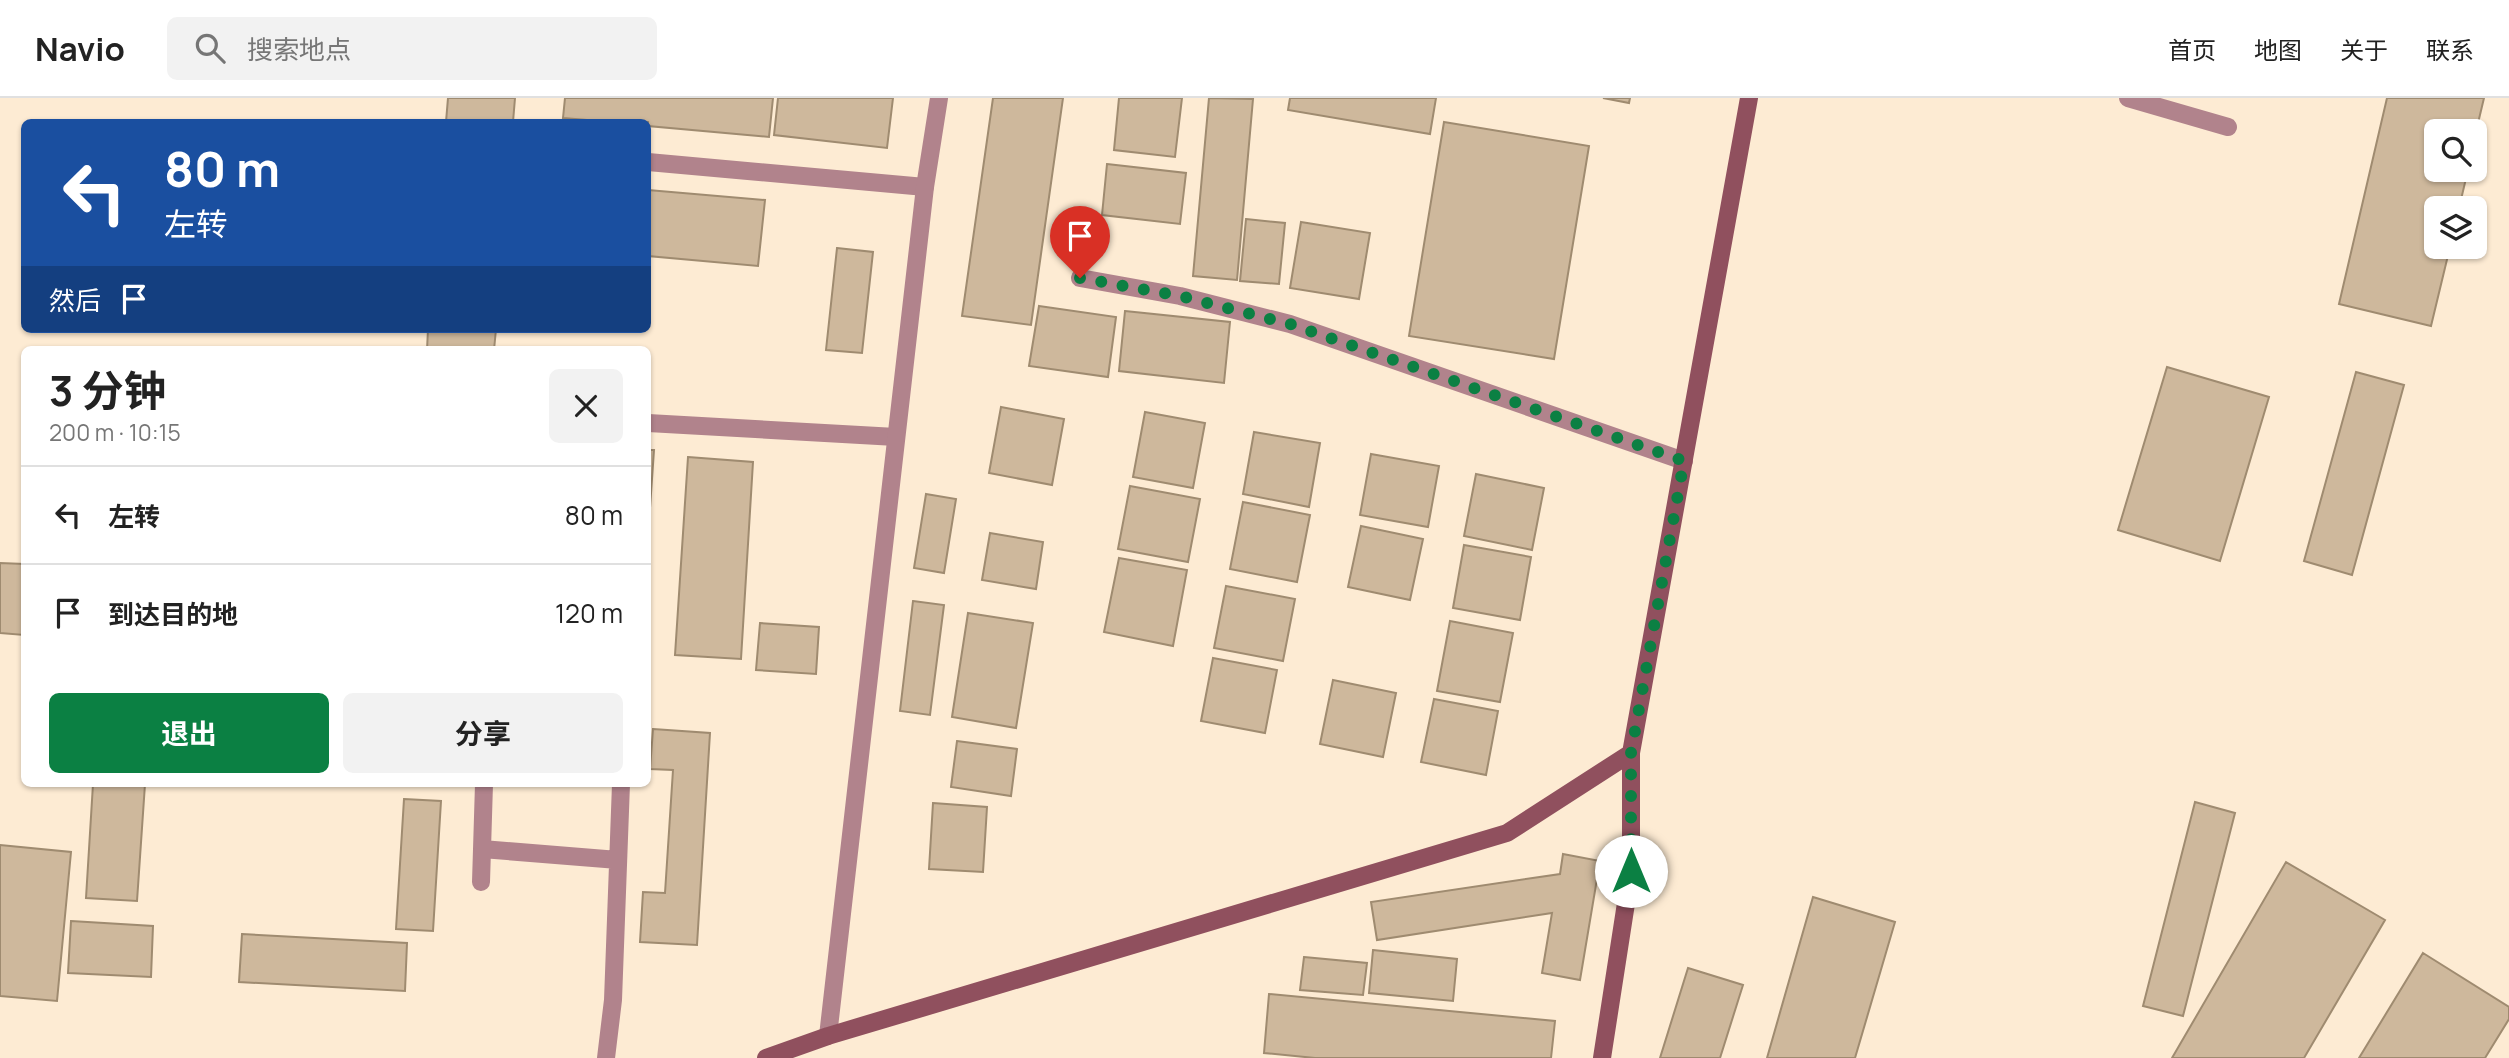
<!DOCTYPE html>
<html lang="zh">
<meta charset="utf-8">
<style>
body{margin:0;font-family:Manrope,"Noto Sans SC",sans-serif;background:#f2f2f2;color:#222;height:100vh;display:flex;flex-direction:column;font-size:26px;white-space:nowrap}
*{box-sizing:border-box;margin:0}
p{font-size:23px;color:#767676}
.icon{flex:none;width:38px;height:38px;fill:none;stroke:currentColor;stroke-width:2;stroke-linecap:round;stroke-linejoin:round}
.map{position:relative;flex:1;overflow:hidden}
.details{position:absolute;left:21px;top:248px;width:630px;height:441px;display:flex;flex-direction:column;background:#fff;border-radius:10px;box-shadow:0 2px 5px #0004}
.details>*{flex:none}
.hud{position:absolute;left:21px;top:21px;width:630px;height:214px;border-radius:10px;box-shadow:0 2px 5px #0004;background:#1a4fa0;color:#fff;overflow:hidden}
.buttons{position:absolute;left:2424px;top:21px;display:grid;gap:14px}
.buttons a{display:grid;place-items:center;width:63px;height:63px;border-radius:10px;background:#fff;box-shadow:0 2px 5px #0004;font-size:35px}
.pin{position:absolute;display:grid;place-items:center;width:60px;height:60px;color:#fff;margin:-72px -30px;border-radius:50% 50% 50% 0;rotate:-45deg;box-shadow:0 0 7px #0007}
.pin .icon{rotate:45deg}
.me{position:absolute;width:77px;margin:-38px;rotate:0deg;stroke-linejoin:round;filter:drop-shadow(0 0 5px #0008)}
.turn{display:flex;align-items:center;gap:24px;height:147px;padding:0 28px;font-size:32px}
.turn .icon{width:91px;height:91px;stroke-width:2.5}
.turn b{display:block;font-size:49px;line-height:60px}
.then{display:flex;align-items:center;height:66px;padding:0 28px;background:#0003;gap:14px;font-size:26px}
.round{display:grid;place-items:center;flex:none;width:74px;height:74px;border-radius:10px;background:#f2f2f2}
.overview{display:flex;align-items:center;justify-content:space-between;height:119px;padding:0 28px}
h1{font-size:42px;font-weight:700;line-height:52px}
.action{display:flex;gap:14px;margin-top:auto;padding:14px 28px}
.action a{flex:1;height:80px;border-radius:10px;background:#0b8043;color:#fff;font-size:28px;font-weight:700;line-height:80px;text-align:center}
.action a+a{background:#f2f2f2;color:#222}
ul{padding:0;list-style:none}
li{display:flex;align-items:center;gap:21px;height:98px;padding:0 28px;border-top:2px solid #e0e0e0}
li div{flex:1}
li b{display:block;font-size:26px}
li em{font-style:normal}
header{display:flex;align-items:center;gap:42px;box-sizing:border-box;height:98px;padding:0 35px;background:#fff;border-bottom:2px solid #e0e0e0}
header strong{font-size:33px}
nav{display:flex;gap:38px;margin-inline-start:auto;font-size:24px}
.search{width:490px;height:63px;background:#f2f2f2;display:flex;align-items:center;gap:18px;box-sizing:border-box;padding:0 24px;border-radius:10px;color:#767676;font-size:26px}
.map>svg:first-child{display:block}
.building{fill:#ceb89c;stroke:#9f8b70;stroke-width:2}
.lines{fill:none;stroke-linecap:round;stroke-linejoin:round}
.lane{stroke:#b1838c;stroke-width:18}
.street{stroke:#b1838c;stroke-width:18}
.secondary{stroke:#90505e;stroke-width:18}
.route{stroke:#0b8043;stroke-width:12;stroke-dasharray:0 21.6}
</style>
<header>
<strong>Navio</strong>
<div class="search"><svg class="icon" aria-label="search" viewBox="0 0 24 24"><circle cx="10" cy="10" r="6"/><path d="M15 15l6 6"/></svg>搜索地点</div>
<nav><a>首页</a><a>地图</a><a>关于</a><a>联系</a></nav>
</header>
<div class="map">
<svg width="2509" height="960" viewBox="0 0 2509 960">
<rect width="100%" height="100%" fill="#fdebd3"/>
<!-- building -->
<path class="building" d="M448,0h67l-2,24h-67z
M565,0h208l-4,39 -121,-11v-4h-37l-48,-4z
M778,0h115l-6,50 -113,-13z
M993,0h70l-32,227 -69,-9z
M1119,0h63l-7,59 -61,-7z
M1209,0l44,1 -16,181 -44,-4z
M1290,0h146l-6,36 -142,-24z
M1603,0h27l-1,5z
M2387,0h97l-10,42v-9h-38v39h32l-9,38h-23v39h14l-19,79 -92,-22z
M1444,24l145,24 -35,213 -145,-23z
M1107,66l79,9 -6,51 -78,-9z
M648,92l117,10 -7,66 -110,-10z
M1246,121l39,4 -6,61 -39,-3z
M1301,124l69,11 -11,66 -69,-11z
M837,150l36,4 -11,101 -36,-3z
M1039,208l77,11 -8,60 -79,-11z
M1125,213l105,11 -6,61 -105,-12z
M428,231h68l-2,21h-67z
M2167,269l102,30 -49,164 -102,-31z
M2356,274l48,13 -52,190 -48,-14z
M1001,309l63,12 -12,66 -63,-12z
M1145,314l60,11 -12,65 -60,-11z
M1254,334l66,11 -11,64 -66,-13z
M648,352h6l-6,87z
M1371,356l68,12 -11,61 -68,-12z
M688,359l65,5 -12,197 -66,-4z
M1476,376l68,14 -12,62 -68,-14z
M1130,388l70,13 -12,63 -70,-13z
M926,396l30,5 -12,74 -30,-5z
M1243,404l67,13 -13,67 -67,-13z
M1361,428l62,13 -13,61 -62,-13z
M990,435l53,9 -7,47 -54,-9z
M1464,447l67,12 -11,63 -67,-12z
M1119,460l68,12 -14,76 -69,-14z
M0,465l24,1v71l-24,-2z
M1226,488l69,13 -12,62 -69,-13z
M913,503l31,4 -14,110 -30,-4z
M968,515l65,10 -17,105 -64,-11z
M1450,523l63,12 -13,69 -63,-11z
M760,525l59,4 -3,47 -60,-4z
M1213,560l64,12 -12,63 -64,-12z
M1333,582l63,13 -13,64 -63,-13z
M1434,601l64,12 -12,64 -65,-13z
M653,631l57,4 -13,212 -57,-3 3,-50 22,1 8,-123 -23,-1z
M957,643l60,8 -6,47 -60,-9z
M93,686h52l-8,117 -51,-3z
M404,701l37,2 -8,130 -37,-2z
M2195,704l40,11 -52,203 -40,-10z
M933,705l54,4 -4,65 -54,-3z
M0,747l71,7 -14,149 -57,-5z
M1563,756l37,7 -20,119 -38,-7 10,-60 -175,27 -6,-38 189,-28z
M2286,764l99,58 -81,138h-132z
M1813,799l82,25 -40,136h-88z
M71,823l82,5 -2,51 -83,-4z
M242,836l165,9 -2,48 -166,-9z
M1373,852l84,9 -4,42 -84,-8z
M2423,855l86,54v12l-24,39h-126z
M1304,859l63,6 -4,32 -63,-5z
M1688,870l55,17 -23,73h-60z
M1269,896l286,27 -4,37h-236l-51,-5z"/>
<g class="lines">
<!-- lane -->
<path class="lane" d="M2128,0l100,29
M648,64l277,25
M648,325l248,14
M482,751l136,11
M481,784l3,-98
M606,960l7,-58 8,-216"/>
<!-- street -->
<path class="street" d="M1080,180l100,18 110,28 394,137
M828,938l97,-849 14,-89"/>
<!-- secondary -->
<path class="secondary" d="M766,960l62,-22 679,-203 124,-80 118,-655
M1602,960l29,-187v-118"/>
</g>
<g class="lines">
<!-- route -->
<path class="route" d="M1080,180l100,18 110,28 394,137 -53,292v118"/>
</g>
</svg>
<div class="buttons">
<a><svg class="icon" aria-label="search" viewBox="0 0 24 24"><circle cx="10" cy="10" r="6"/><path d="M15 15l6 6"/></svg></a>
<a><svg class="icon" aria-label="layers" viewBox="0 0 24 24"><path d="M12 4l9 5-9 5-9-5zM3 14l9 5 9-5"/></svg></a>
</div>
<div class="pin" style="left:1080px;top:180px;background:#d93025"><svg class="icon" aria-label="arrive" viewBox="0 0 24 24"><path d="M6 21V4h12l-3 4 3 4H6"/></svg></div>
<svg class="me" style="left:1631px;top:773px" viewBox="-20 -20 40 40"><circle r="19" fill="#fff"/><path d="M0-13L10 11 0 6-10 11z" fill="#0b8043"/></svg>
<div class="hud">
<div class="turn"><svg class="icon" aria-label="left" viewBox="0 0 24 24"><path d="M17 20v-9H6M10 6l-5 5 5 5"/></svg><div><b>80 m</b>左转</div></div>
<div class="then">然后<svg class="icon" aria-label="arrive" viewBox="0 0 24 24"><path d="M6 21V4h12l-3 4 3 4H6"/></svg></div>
</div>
<section class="details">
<div class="overview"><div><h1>3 分钟</h1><p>200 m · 10:15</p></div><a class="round"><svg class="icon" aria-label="close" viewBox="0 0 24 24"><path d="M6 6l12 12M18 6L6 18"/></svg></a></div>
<ul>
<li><svg class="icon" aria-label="left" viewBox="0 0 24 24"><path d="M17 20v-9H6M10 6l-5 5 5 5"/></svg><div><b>左转</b></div><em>80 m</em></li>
<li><svg class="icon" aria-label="arrive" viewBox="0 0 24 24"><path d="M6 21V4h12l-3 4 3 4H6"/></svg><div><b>到达目的地</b></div><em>120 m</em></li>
</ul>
<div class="action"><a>退出</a><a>分享</a></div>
</section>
</div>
